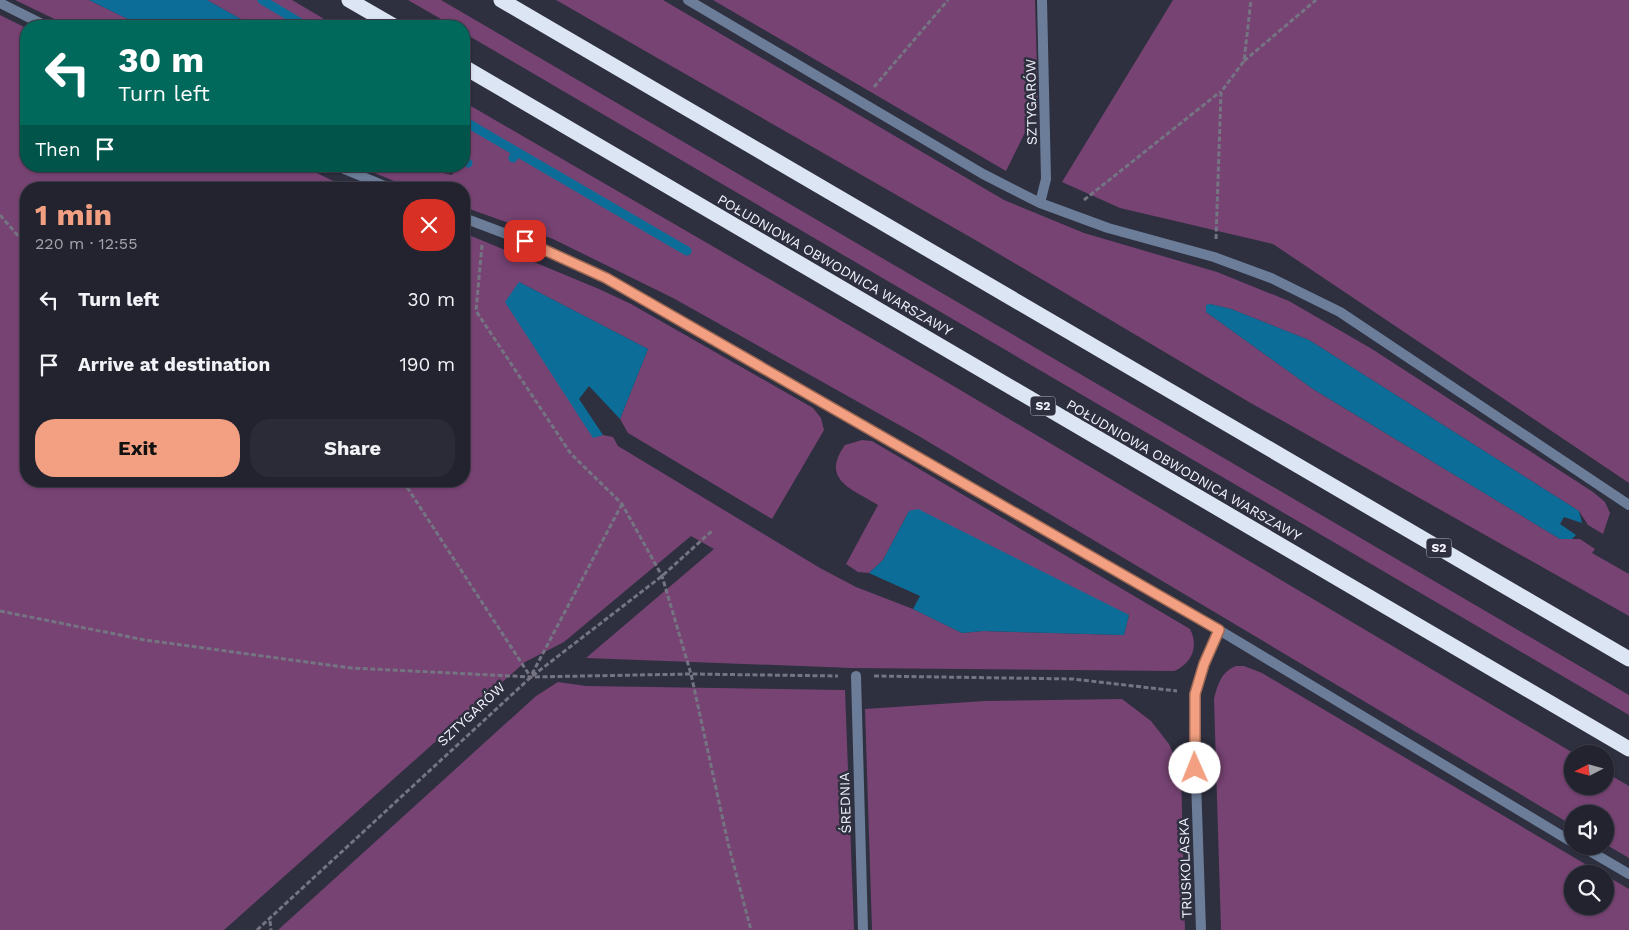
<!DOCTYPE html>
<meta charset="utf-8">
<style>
body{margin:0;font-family:"Work Sans",sans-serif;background:#2a2b37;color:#f1f3f6;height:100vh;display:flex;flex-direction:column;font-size:19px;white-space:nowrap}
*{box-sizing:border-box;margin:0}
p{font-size:16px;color:#a2a4aa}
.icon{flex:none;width:28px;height:28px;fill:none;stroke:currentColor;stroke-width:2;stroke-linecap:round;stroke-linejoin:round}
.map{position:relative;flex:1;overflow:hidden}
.side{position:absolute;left:20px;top:182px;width:450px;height:305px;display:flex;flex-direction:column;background:#22232f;border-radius:20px;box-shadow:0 1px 4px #0004,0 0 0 1px #3f404b}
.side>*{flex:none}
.guide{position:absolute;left:20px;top:20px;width:450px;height:152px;border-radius:20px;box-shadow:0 1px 4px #0004,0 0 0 1px #3f404b;background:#00695c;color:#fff;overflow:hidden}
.needle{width:32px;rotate:264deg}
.buttons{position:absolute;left:1564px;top:745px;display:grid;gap:10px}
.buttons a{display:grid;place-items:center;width:50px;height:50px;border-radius:50%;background:#22232f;box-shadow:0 1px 4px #0004,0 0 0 1px #3f404b;font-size:25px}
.pin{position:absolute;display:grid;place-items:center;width:42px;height:42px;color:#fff;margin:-21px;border-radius:10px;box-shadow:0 2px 8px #0006}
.me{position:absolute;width:55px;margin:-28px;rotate:359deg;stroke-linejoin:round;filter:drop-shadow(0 0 4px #0008)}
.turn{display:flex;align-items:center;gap:18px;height:105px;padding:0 15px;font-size:22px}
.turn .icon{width:65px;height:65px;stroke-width:2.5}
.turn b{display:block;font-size:35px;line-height:42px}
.then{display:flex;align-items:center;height:48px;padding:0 15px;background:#0003;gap:10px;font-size:19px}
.round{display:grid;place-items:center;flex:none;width:52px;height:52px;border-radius:20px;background:#2a2b37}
.headline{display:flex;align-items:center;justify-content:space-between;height:85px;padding:0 15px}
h1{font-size:30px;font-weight:700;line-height:38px;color:#f2a081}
.action{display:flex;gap:10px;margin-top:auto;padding:10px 15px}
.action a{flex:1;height:58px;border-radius:20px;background:#f2a081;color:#111;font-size:20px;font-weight:700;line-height:58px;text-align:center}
.action a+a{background:#2a2b37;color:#f1f3f6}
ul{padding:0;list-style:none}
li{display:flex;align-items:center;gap:15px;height:65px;padding:0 15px}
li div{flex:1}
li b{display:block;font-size:19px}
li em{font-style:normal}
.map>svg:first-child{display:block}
.green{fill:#774373}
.water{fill:#0c6e98}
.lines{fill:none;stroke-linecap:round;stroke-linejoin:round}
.stream{stroke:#0c6e98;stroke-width:9}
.path{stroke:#747483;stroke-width:3;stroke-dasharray:5 2.5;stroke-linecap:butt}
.street{stroke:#6b7d98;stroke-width:10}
.highway{stroke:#dce5f3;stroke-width:15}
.route-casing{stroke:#9d6854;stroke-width:12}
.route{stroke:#f2a081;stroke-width:9}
.labels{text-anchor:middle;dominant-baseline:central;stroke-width:5;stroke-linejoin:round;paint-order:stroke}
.shield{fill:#2e2f3f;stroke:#b8b8c5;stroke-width:1}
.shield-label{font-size:12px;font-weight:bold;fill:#f3f3fe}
.street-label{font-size:14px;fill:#f3f3fe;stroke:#2e2f3f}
</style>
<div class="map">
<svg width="1629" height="930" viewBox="0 0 1629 930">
<rect width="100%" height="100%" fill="#2e2f3f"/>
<!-- green -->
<path class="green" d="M15,0h74l53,26h-73z
M207,0h85l44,26h-83z
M408,0h33l1188,695v20l-1165,-682v-7h-11z
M556,0h107l341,200 80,33 133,39 72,29 83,48 221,143 12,10 5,11 -7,21 -15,-9 -9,-14 -270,-171 -78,-31 -21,-5 -4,8 107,77 247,150h20l15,10 -3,4 37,21v42l-380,-214 -272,-161z
M713,0h322l3,106 -32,65z
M1173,0h456v483l-356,-239 -153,-36 -58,-26z
M0,15l26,13v138h276l48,23h-324v292h438v-248l135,56 32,15 182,104 8,10 3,12 -52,89 -144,-86 -8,-14 28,-70 -129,-67 74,155 10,-2 10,2 5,9 202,122 36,19 57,22 49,24 21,-2 141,4 5,-20 -220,-104 -26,49 -14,13 -11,-1 -12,-8 32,-59c-26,-16 -58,-25 -33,-60l17,-5 10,1 318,188c9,17 2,35 -16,42l-322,-3 -266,-10 128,-109 -23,-13 -127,106 -39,20 -301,268h-224z
M464,102l481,279 630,373h-3v32h33v-14l24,14v72l-24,-14v-30h-33v11l-655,-390 -244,-137 -120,-59 -89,-32v-18h-51l-55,-23h69l16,7 9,2 6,-9h6z
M1236,666h8l18,7 340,201h-30v32h33v-31l24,14v41h-408l-7,-231c4,-15 7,-27 22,-33z
M558,682l28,4 259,4 9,240h-576l258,-234z
M1122,699l29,22 18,23 12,27 4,159h-313l-7,-221 119,-8z"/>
<!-- water -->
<path class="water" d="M89,0h118l46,26h-111z
M519,282l129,67 -28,70 -31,-33 -10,13 24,36 -10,3 -88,-136z
M1210,304l21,5 78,31 270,171 3,12 -18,-6 -4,7 16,11 -4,4h-12l-247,-150 -107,-77v-7z
M918,509l211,106 -5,20 -141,-4 -21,2 -49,-24 7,-13 -51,-23 14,-13 26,-49z"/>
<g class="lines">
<!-- stream -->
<path class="stream" d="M262,0l44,26
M464,121l53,31
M513,158l4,-6 170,99
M464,160l4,3"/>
<!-- path -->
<path class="path" d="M1244,61l72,-61
M874,87l74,-87
M1084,200l136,-108
M0,215l26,30
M1216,239l5,-147 23,-31 7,-61
M482,245l-6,66 95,143 51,50 40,72 29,98 37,169 23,87
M403,481l127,195
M0,611l145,29 206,28 180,9 160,-3 147,2
M532,674l90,-170
M874,676l199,3 104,12
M270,921l1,9
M257,930l274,-253 131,-101 51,-46"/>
<!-- street -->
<path class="street" d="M688,0l295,174 57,29 68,25 106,29 57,21 69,34 289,193
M0,3l46,23
M337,166l55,23
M1040,203l6,-24 -4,-179
M464,218l61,23 81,37 613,352 353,212
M856,676l7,254
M1581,846l48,28
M1201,930l-6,-180v-56l9,-30 15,-34"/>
<!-- highway -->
<path class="highway" d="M349,0l45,26
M501,0l1128,659
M464,67l1165,682"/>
</g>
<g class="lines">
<!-- route casing -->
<g class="route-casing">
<path id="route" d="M525,241l81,37 613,352 -15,34 -9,30v74"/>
</g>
<!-- route -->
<use href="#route" class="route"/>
</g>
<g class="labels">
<!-- shield labels -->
<g class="shield">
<rect x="1030.5" y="396.5" width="25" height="19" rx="4"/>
<rect x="1426.5" y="538.5" width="25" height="19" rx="4"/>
</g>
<g class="shield-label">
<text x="1043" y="406">S2</text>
<text x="1439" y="548">S2</text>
</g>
<!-- street labels -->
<g class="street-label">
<text transform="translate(1031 102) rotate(-91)">SZTYGARÓW</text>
<text transform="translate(835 265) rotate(30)">POŁUDNIOWA OBWODNICA WARSZAWY</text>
<text transform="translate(1184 470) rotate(30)">POŁUDNIOWA OBWODNICA WARSZAWY</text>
<text transform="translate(471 714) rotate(-43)">SZTYGARÓW</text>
<text transform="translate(845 803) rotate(-92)">ŚREDNIA</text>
<text transform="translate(1185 868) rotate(-92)">TRUSKOLASKA</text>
</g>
</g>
</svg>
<div class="buttons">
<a><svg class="needle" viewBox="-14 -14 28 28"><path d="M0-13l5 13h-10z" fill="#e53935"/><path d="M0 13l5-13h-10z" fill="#a2a4aa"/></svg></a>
<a><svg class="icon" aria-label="sound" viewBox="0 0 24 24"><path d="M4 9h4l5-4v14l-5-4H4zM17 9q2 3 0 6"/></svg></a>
<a><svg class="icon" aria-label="search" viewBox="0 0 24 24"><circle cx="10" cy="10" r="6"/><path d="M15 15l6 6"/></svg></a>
</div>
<div class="pin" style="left:525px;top:241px;background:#d93025"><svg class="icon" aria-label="arrive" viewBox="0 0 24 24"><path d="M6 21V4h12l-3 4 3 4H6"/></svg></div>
<svg class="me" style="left:1195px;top:768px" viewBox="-20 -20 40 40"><circle r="19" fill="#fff"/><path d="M0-13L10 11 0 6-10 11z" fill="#f2a081"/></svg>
<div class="guide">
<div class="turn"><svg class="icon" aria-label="left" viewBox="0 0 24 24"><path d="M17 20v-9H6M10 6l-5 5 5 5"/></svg><div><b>30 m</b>Turn left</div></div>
<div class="then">Then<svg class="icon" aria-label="arrive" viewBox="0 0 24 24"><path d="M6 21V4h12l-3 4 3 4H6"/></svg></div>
</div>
<section class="side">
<div class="headline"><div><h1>1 min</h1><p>220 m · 12:55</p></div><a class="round" style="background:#d93025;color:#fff"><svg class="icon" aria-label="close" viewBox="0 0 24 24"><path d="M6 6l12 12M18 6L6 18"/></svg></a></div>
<ul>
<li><svg class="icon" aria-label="left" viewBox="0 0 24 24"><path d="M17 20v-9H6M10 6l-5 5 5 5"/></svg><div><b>Turn left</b></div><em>30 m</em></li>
<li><svg class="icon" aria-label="arrive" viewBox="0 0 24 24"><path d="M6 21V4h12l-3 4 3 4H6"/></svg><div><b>Arrive at destination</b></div><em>190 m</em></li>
</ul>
<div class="action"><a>Exit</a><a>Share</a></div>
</section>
</div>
